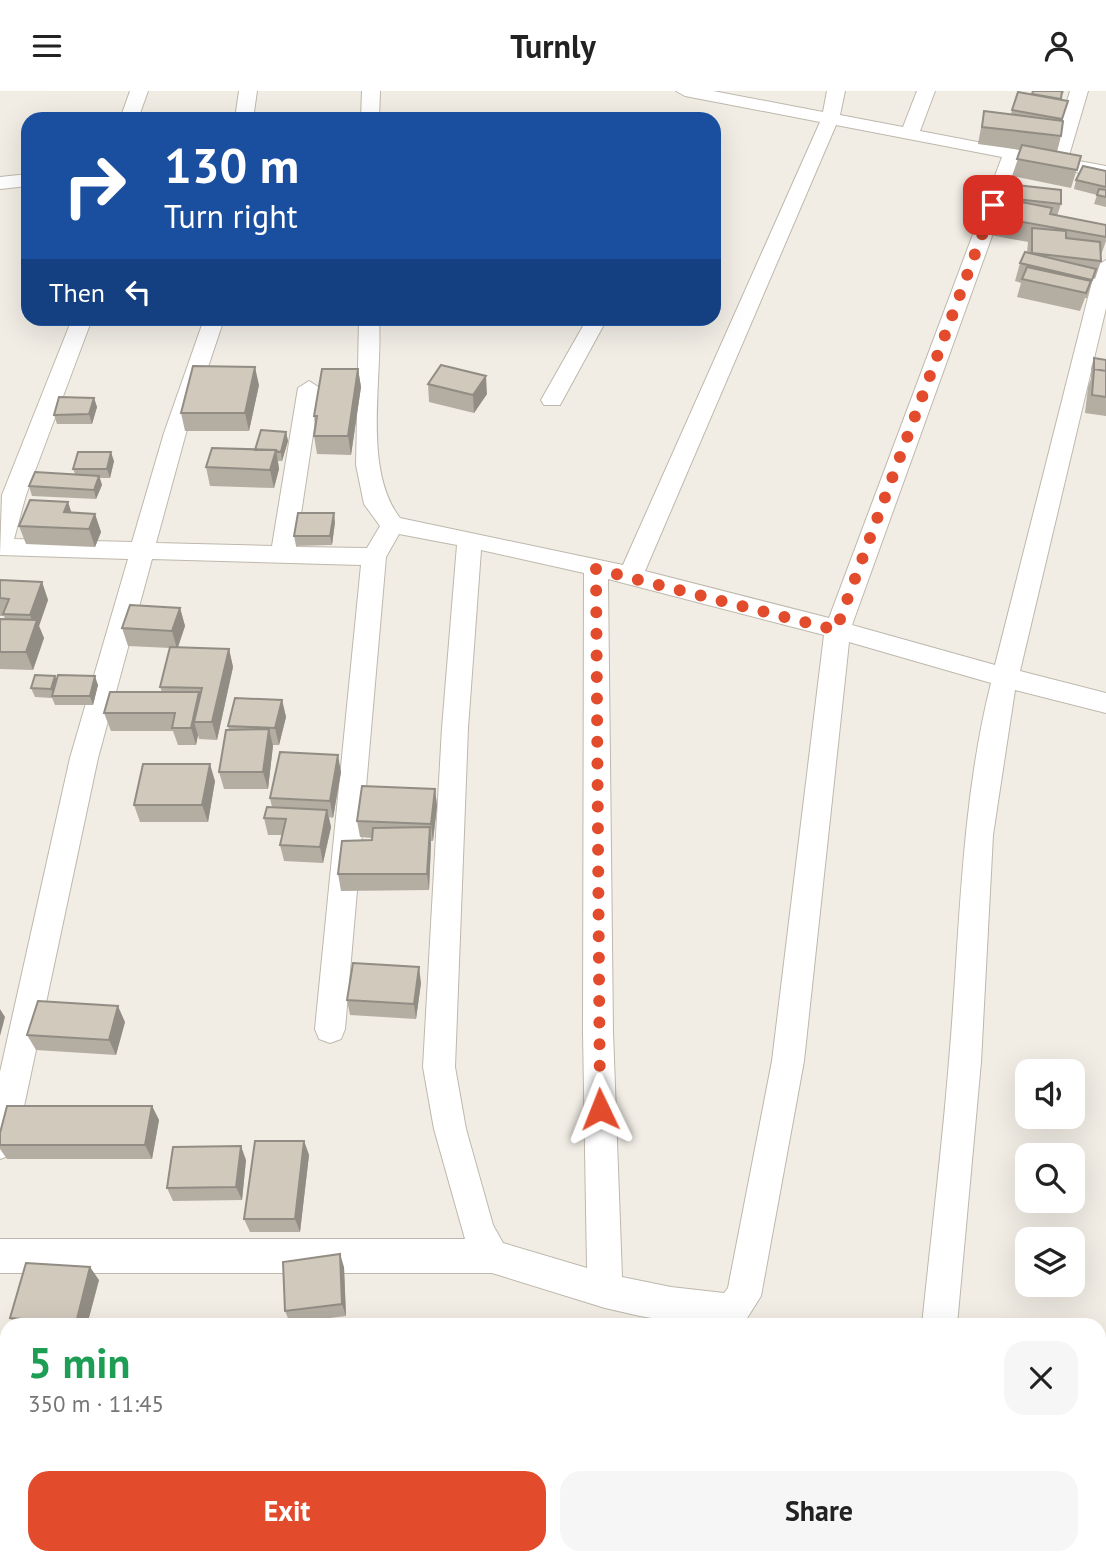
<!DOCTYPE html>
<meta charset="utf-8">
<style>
body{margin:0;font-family:"PT Sans",sans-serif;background:#f6f6f6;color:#222;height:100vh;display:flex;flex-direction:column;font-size:26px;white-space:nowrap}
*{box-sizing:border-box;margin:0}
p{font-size:23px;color:#767676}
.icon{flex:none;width:38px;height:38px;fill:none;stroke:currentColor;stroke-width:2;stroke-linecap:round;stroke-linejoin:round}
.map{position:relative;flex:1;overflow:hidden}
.details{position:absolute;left:0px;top:1227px;width:1106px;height:247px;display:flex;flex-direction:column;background:#fff;border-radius:21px 21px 0 0;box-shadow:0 7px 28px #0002}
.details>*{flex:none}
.hud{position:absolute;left:21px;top:21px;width:700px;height:214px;border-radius:21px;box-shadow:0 7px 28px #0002;background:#1a4fa0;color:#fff;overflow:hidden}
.tools{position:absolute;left:1015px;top:968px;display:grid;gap:14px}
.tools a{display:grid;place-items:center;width:70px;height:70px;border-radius:14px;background:#fff;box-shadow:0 7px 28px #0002;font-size:35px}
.pin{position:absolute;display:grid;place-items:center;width:60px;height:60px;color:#fff;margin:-30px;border-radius:14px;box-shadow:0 4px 10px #0006}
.me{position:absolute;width:77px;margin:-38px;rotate:358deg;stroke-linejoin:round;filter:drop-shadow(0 0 5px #0008)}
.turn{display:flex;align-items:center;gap:24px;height:147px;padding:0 28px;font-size:32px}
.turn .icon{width:91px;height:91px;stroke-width:2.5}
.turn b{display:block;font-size:49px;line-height:60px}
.then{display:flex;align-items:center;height:66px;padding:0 28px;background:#0003;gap:14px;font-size:26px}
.round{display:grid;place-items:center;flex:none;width:74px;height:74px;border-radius:21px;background:#f6f6f6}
.head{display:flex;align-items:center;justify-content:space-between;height:119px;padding:0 28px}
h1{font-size:42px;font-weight:800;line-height:52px;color:#1e9e55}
.primary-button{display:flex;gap:14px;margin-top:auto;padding:14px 28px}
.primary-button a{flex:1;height:80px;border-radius:21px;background:#e24b2b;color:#fff;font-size:28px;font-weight:800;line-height:80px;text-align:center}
.primary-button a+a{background:#f6f6f6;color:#222}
header{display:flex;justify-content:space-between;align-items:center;height:91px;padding:0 28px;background:#fff;font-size:32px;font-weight:800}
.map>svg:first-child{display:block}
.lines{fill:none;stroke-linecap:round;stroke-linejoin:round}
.street-casing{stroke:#beb8ac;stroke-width:2}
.street{fill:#fff;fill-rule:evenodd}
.wall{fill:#b4ada2}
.shaded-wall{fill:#928d84}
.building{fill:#d1c9bc;stroke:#928d84;stroke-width:2}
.route{stroke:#e24b2b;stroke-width:12;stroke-dasharray:0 21.6}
</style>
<header><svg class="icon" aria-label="menu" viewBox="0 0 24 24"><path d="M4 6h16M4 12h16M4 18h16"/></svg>Turnly<svg class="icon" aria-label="person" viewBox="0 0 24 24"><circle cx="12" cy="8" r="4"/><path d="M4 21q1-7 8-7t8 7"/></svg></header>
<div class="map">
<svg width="1106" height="1472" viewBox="0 0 1106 1472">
<rect width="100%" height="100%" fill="#f1ede5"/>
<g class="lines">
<!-- street casing -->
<g class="street-casing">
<path id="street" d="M130,0h18l-10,28h-18z
M239,0h18l-4,28h-18z
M362,0h18l-1,28h-18z
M676,0h37l110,21 4,-21h18l-5,24 63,12 14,-36h18l-15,40 131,25 19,-65h18l-20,68 38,7v12l-87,-17 -167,464 143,40 101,-399 10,-6v48l-86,363 86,22v20l-91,-23 -22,145 -12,227 -24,263h-35c9,-88 20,-176 27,-264 11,-126 11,-255 42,-378l-142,-41 -45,419 -43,235 -17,27 -52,2 -52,-9 -35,-8 -113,-35h-492v-34h465l-31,-110 -11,-62 19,-339 15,-183 -58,-11 -13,23 -41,472 -4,10 -11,4 -11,-4 -4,-10 46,-464 -209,-6 -54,199 -82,386 -5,11 -11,4v-87l70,-314 58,-199 -128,-4 2,-60 70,-176h20l-66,176 -12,44 118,3 32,-109 40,-114h20l-38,114 -30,110 116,3 26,-158 11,-7 11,7 -24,159 71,1 13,-22 -16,-22 -8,-39 3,-146h20c4,59 -17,150 21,199l223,47 197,-443 -135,-26zM836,34l166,32 -173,461 -184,-47zM481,459l103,23 -1,459 4,236 -84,-25 -10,-18 -27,-96 -11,-62 13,-339zM608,488l216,56 -52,426 -44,227 -4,5 -53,-6 -49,-10 -9,-245z
M28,83v12l-28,3v-12z
M587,228h20l-47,86h-16l-3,-5z
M0,1303h7v36h-7z
M1099,1441l7,2v29h-21l-2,-6h16z
M671,1466h38v6h-38z"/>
</g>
<!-- street -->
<use href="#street" class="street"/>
</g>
<!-- wall -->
<path class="wall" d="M1033,0h31l-1,3h-1l-1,5 1,22 -1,15 -4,16 24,4 -10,32 -59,-12 9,-26 -43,-6 6,-33 27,3 1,-4 20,-16z
M1106,80v36l-12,-3 3,-9 -23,-6 2,-9z
M1006,93l55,20 -4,12 49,9v16l-5,14v6l-6,18 -2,-1 -6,20h-2l-5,13 -63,-14 4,-14 -6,-2 5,-18 7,-10 1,-11 -38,-7 5,-18 7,-18z
M1094,267l12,2v56l-21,-3 3,-26 3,-8v-11z
M358,278l3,18 -10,68 -34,-1 -3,-18 1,-8 -1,-12z
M428,293l59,10 -13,19 -45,-11z
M259,294l-10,46h-64l-4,-18z
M94,307l3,9 -5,17h-35l-3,-9z
M286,341l2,9 -6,20h-4l1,8 -5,19 -64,-2 -4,-19 49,-17z
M114,370l-4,17h-10l2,7 -6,14 -64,-3 -3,-10 46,-12 -2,-5z
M71,422l24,1 6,18 -6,15 -69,-3 -7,-18z
M335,431l-3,23 -36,1 -2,-10z
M0,489l42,2 6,18 -9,26 5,12 -11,32 -33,-1v-50h5l-1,-3h-4z
M180,517l5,18 -7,22 51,1 4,18 -16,73 -18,-1 -1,-4 -2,10h-18l-5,-14h-62l-7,-18 58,-21 -2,-5 10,-39 -42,-2 -6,-18z
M57,588l41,6 -5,20h-38l-3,-7 -17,-1 -4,-9z
M282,609l4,17 -7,28h-6l-5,44h-44l-5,-17 10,-42 -1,-4z
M341,681l-8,46 -4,-1 2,10 -8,36 -39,-2 -4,-16 2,-10h-14l-4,-17 8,-11 -2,-9z
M215,690l-7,41h-68l-6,-17z
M435,698l2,17 -4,35h-2l-2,49 -88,1 -3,-17 34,-34v-2l-12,-1 -3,-16z
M421,892l-5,36 -66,-4 -3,-15z
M125,931l-9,33 -80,-5 -9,-15z
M152,1015l7,14 -7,39h-145l-7,-10v-16z
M304,1050l5,14 -9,77h-50l-6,-13z
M246,1069l-4,40 -69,1 -6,-13z
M344,1176l2,49 -56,7 -5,-12z
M99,1189l-12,45h-71l-6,-7z"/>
<!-- shaded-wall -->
<path class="shaded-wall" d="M255,276l4,18 -10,46 -4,-18z
M358,278l3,18 -10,68 -3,-19z
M486,285l1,18 -13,19 -1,-18z
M94,307l3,9 -5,17 -3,-10z
M286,341l2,9 -6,20 -1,-9z
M276,359l3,19 -5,19 -4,-18z
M111,361l3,9 -4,17 -3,-9z
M99,385l3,9 -6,14 -2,-9z
M68,411l6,18 -10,-8z
M334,422l1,9 -3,23 -2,-9z
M95,423l6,18 -6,15 -6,-18z
M42,491l6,18 -9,26 5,12 -11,32 -7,-18 8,-26 -4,-11z
M180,517l5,18 -8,23 -5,-18z
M229,558l4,18 -16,73 -5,-18z
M55,585l4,9 -5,11 -3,-7z
M95,585l3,9 -5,20 -3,-9z
M199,601l5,17 -10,13 4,13 -2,10 -5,-17z
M282,609l4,17 -7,28 -4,-17z
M269,638l4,17 -5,43 -5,-17z
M338,664l3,17 -8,46 -3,-17z
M210,673l5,17 -7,41 -6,-17z
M435,698l2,17 -4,35 -2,-17z
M327,719l4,17 -8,36 -3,-16z
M430,736l1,17 -2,46 -2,-16z
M419,876l2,16 -5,36 -2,-15z
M118,915l7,16 -9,33 -7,-15z
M0,918l5,8 -5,19z
M152,1015l7,14 -7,39 -7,-14z
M304,1050l5,14 -9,77 -5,-13z
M241,1055l5,14 -4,40 -6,-13z
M340,1163l4,13 2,49 -4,-12z
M90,1176l9,13 -12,45h-10l-1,-2z"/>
<!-- building -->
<path class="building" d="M1033,0h29l-1,8 -29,-5z
M1018,1l50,9 -6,18 -50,-9z
M984,20l79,10 -2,15 -79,-9z
M1022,54l59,11 -4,14 -60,-11z
M1083,75l23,5v16l-30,-7z
M1006,93l55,6v14l-55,-6z
M1099,98l7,1v7l-9,-2z
M1001,107l51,10 -2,6 56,11v12l-111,-20z
M1032,137l34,3v7l34,4 1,19 -69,-8z
M1025,161l71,17 -4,11 -72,-17z
M1027,176l64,14 -5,12 -64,-14z
M1094,267l12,2v11l-12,-2v3z
M441,274l45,11 -13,19 -45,-11z
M193,275l62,1 -10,46h-64z
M322,278h36l-10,67h-34l3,-20h-3z
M1094,278l12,2v26l-14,-2z
M59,306l35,1 -5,16 -35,1z
M261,339l25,2 -5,20 -5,-1v-1h-21z
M212,357l64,2 -6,20 -64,-3z
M78,361h33l-4,17h-34z
M35,381l64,4 -5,14 -65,-4z
M30,409l38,2 -4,10 31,2 -6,15 -70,-3z
M298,422h36l-4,23h-36z
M0,489l42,2 -12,33 -27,-1 6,-15 -9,-1z
M130,514l50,3 -8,23 -50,-3z
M0,528l37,1 -11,32h-26z
M170,556l59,2 -17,73h-18l8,-34 -42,-1z
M35,584l20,1 -4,13 -20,-1z
M58,584l37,1 -5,20h-38z
M110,601h89l-8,36h-19l3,-15h-71z
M235,607l47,2 -7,28 -47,-2z
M269,638l-6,43h-44l7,-42z
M280,661l58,3 -8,46 -60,-3z
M143,673h67l-8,41h-68z
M362,695l73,3 -4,35 -74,-3z
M267,716l60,3 -7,37 -40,-2 6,-26 -22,-1z
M430,736l-3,47h-89l4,-33 30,-1 1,-12z
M353,872l66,4 -5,37 -67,-4z
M38,910l80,5 -9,34 -82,-5z
M7,1015h145l-7,39h-145v-12z
M255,1050h49l-9,78h-51z
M241,1055l-5,41 -69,1 6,-41z
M340,1163l2,50 -57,7 -2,-49z
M26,1172l64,4 -14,56 -66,-5z"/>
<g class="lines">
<!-- route -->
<path class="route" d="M600,1018l-4,-540 240,61 157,-425"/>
</g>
</svg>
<div class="tools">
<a><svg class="icon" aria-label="sound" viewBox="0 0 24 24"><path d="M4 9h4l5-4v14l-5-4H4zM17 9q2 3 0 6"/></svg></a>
<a><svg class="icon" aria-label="search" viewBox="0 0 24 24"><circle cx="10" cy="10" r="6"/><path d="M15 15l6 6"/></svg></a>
<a><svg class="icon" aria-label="layers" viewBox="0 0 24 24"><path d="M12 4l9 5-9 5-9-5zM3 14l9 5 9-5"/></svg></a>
</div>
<div class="pin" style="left:993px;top:114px;background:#d93025"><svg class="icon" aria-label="arrive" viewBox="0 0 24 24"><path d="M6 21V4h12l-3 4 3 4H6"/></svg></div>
<svg class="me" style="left:600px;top:1018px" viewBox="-20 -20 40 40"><path d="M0-17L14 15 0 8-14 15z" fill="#e24b2b" stroke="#fff" stroke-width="4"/></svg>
<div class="hud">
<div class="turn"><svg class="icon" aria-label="right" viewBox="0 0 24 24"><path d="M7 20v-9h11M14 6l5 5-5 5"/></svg><div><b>130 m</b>Turn right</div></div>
<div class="then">Then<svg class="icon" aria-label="left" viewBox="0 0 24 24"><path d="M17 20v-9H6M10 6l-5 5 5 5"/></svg></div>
</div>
<section class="details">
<div class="head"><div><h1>5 min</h1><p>350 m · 11:45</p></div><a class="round"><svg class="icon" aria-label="close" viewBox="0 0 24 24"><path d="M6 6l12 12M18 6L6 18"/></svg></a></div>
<div class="primary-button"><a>Exit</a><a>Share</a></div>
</section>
</div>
